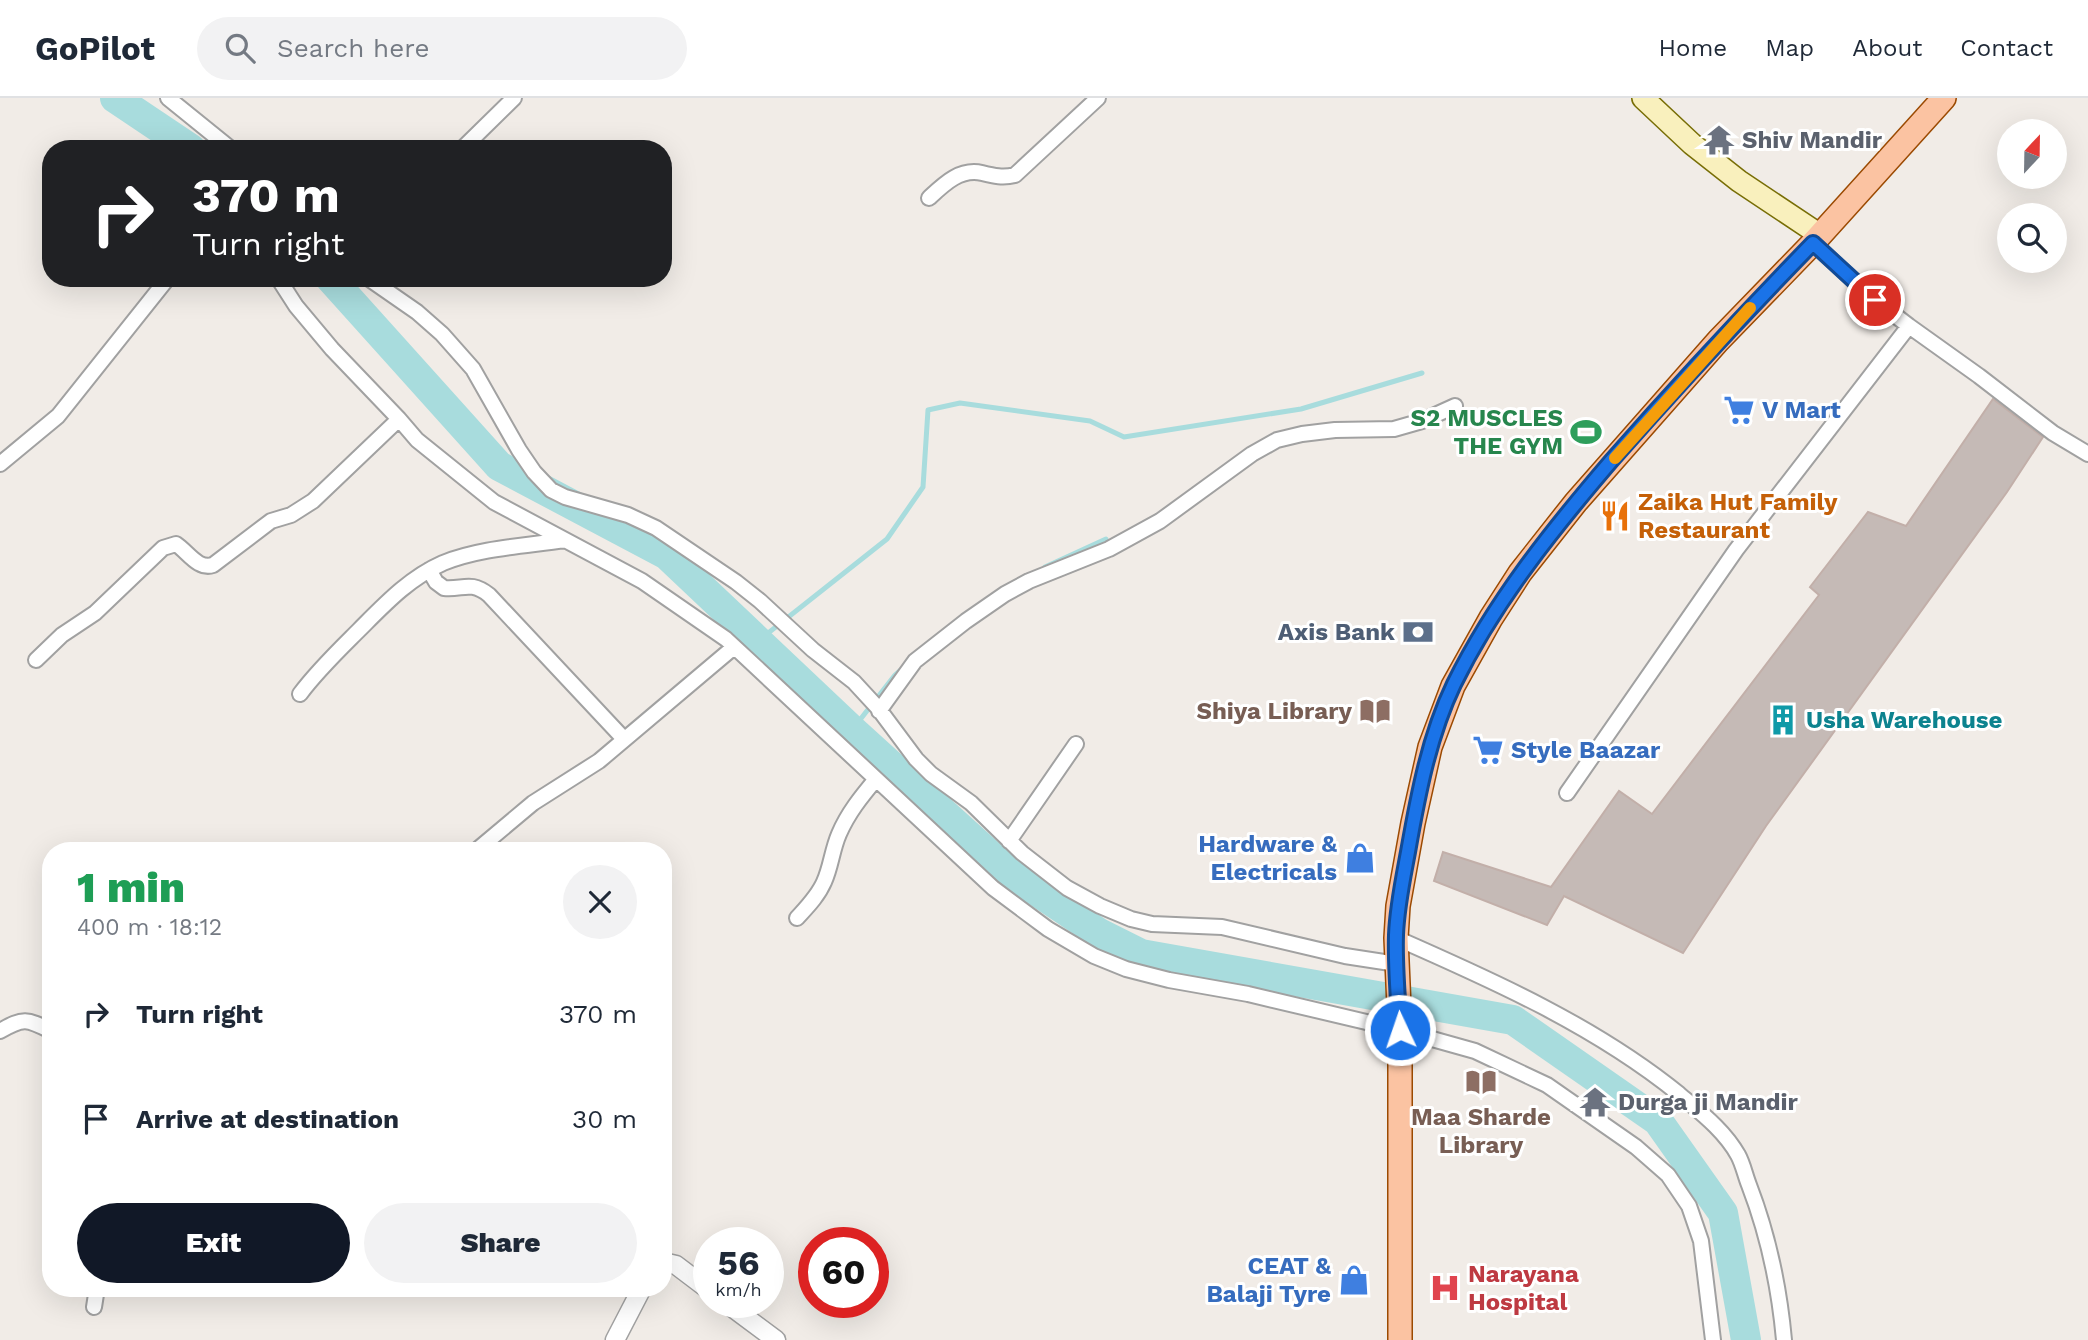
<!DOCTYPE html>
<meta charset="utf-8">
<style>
body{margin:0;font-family:"Work Sans",sans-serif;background:#f2f2f3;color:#1f2937;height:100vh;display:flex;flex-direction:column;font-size:26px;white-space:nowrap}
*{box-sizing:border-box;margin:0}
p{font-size:23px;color:#747a83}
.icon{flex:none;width:38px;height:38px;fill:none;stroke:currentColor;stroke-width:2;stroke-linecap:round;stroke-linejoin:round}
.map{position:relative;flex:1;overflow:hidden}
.side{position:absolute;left:42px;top:744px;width:630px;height:455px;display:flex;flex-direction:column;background:#fff;border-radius:28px;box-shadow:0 7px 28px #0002}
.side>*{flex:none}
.hud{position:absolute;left:42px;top:42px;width:630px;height:147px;border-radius:28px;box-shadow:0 7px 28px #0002;background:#202124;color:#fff;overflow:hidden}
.needle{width:46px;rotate:22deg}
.tools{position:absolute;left:1997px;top:21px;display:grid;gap:14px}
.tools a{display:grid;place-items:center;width:70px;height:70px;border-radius:50%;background:#fff;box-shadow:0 7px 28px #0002;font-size:35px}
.speed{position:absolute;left:693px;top:1129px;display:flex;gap:14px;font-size:35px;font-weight:700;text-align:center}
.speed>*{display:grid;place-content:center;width:91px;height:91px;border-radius:50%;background:#fff;box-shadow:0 7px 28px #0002;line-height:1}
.speed small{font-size:18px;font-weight:400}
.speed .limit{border:10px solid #d22;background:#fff;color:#111}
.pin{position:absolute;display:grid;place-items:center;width:60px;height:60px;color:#fff;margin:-30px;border:4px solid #fff;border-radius:50%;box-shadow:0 2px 7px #0007}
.me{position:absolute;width:77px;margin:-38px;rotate:357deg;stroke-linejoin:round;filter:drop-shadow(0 0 5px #0008)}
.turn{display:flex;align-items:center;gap:24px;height:147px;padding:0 35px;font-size:32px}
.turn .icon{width:91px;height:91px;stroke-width:2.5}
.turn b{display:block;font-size:49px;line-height:60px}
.round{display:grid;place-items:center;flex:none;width:74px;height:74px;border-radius:37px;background:#f2f2f3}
.summary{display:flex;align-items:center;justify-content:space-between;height:119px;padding:0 35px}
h1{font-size:42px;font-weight:800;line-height:52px;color:#1e9e55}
.cta{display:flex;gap:14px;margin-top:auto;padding:14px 35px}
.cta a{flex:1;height:80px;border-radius:42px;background:#111827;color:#fff;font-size:28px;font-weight:800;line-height:80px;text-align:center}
.cta a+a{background:#f2f2f3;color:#1f2937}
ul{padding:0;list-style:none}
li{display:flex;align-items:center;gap:21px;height:105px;padding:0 35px}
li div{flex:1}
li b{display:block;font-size:26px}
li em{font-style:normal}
header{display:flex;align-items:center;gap:42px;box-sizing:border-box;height:98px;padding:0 35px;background:#fff;border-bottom:2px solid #e0e1e3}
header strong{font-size:33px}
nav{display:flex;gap:38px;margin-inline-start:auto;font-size:24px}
.search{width:490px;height:63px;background:#f2f2f3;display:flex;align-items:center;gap:18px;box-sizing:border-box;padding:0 24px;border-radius:38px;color:#747a83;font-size:26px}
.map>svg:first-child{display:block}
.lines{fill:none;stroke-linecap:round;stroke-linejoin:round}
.stream{stroke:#a8dcdd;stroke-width:5}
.river{stroke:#a8dcdd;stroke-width:30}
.building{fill:#c5bab6;stroke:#c2afa9;stroke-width:2}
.minor-casing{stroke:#a1a1a1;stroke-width:18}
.tertiary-casing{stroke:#a1a1a1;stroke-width:21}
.secondary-casing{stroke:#786e06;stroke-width:24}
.primary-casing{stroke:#9b4a02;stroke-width:26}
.minor{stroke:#fff;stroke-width:14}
.tertiary{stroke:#fff;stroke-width:18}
.secondary{stroke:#f9f0bd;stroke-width:21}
.primary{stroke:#fbc3a2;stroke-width:23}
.route-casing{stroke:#114b97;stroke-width:18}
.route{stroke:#1a73e8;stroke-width:12}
.slow{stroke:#f59e0b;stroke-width:12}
.labels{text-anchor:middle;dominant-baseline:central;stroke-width:6;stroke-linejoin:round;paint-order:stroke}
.worship-label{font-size:24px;font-weight:bold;fill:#5b616d;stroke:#fff;text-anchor:start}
.shop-label{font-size:24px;font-weight:bold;fill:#366cbe;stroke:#fff;text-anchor:start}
.leisure-label{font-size:24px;font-weight:bold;fill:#27864d;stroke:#fff;text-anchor:end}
.food-label{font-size:24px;font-weight:bold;fill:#c56008;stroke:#fff;text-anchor:start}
.service-label{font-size:24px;font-weight:bold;fill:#4e5e75;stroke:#fff;text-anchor:end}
.education-label{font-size:24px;font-weight:bold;fill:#785e54;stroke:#fff;text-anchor:end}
.culture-label{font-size:24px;font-weight:bold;fill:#0d838f;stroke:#fff;text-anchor:start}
.health-label{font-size:24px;font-weight:bold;fill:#be3a42;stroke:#fff;text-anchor:start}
</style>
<header>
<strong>GoPilot</strong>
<div class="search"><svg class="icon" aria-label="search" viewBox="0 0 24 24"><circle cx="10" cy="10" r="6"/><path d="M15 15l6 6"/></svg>Search here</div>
<nav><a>Home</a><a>Map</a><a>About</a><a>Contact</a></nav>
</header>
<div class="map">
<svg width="2088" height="1242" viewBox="0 0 2088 1242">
<rect width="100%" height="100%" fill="#f1ece7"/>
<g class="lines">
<!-- stream -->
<path class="stream" d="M1045,469l61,-28
M758,543l129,-102 36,-52 5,-77 32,-7 130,18 34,16 177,-28 121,-36
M852,632l43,-55 9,-8"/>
<!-- river -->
<path class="river" d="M115,0l76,51
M330,180l169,188 168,89 185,175 159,144 88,59 42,21 372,66 145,101 65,92 23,127"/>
</g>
<!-- building -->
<path class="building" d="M1993,301l50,38 -36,55 -241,334 -83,127 -119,-57 -17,29 -113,-44 9,-29 108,35 68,-96 33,23 167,-219 -9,-8 58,-75 38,14z"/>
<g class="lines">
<!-- minor casing -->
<g class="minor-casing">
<path id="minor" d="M168,0l63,51
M462,51l52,-51
M929,100c15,-14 31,-30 53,-25 12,3 21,5 33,2l83,-77
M1813,145l62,57 34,26 70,50 74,57 35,21
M278,180l18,28 36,43 67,70 18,21 77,62 148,79 84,58 267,249 55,41 46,27 32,13 43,11 79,14 152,36 75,21 72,34 89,62 32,28 21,31 12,35 12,99
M368,180l49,34 25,22 31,35 46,81 15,22 17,18 14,7 63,18 28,13 80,54 24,19 53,49 41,32 24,26 38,51 15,15 40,29 51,50 45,35 33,18 31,13 21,5 70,3 123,29 52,8
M0,366l58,-48 110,-138
M429,472l7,12 8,6c19,2 26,-8 45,7l135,144
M36,562l26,-25 33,-22 68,-65 13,-4c12,8 22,26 37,21l58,-44 20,-6 22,-14 86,-82
M300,596c17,-23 38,-43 59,-64 25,-25 50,-52 84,-67 37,-15 82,-17 122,-23
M879,613l36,-50 51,-40 39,-27 24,-13 80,-32 51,-28 92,-67 25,-14 25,-6 33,-4 59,-1 28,-8 33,-15
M1567,695l169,-243 173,-224
M1009,743l67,-97
M477,752l56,-47 66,-42 135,-114
M797,820c10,-11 21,-22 27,-36 7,-15 8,-32 15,-48 9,-21 22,-37 37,-55
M1396,840c98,43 199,88 283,156 21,18 45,36 59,61 5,9 7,20 11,30 20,52 30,100 35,155
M0,933c24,-14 27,-12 51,0
M94,1209l3,-19"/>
</g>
<!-- tertiary casing -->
<g class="tertiary-casing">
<path id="tertiary" d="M663,1164l13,3 33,25
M725,1204l51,38
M615,1242l27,-52"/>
</g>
<!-- secondary casing -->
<g class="secondary-casing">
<path id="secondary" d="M1643,0l49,46 47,37 81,54"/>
</g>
<!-- primary casing -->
<g class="primary-casing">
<path id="primary" d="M1400,1242v-310l-4,-92 2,-32 15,-83 17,-76 23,-61 38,-68 29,-45 56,-71 142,-161 95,-98 131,-145"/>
</g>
<!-- minor -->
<use href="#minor" class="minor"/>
<!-- tertiary -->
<use href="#tertiary" class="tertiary"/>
<!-- secondary -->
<use href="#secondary" class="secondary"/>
<!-- primary -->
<use href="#primary" class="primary"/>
</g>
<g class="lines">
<!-- route casing -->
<g class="route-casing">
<path id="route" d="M1400,932c-2,-31 -5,-64 -4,-95 1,-28 7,-56 12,-83 10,-57 21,-116 46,-168 41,-83 98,-154 158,-224 65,-74 132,-146 201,-217l62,57"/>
</g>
<!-- route -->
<use href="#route" class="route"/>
<!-- slow -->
<path class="slow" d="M1615,360l135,-150"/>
</g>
<!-- icons -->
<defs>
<g id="temple-bare" transform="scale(2.415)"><path d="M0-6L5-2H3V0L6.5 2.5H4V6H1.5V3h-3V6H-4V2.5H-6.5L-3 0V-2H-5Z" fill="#6b7280" stroke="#fff" stroke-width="2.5" paint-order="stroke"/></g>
<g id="supermarket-bare" transform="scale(2.415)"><path d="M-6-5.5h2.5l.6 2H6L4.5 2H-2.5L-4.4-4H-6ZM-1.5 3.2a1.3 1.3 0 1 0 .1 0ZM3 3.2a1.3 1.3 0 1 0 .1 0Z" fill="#3f7fe0" stroke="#fff" stroke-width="2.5" paint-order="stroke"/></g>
<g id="stadium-bare" transform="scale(2.415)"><path d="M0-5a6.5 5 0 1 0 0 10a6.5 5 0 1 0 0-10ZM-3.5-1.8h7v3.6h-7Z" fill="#2e9e5b" stroke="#fff" stroke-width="2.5" paint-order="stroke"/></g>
<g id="restaurant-bare" transform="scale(2.415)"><path d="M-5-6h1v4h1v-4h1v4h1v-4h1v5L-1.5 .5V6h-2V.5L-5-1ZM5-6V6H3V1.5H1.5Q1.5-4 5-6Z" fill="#e8710a" stroke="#fff" stroke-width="2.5" paint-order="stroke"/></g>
<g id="bank-bare" transform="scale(2.415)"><path d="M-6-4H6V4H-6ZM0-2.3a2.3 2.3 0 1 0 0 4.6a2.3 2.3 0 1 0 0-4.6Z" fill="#5c6f8a" stroke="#fff" stroke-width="2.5" paint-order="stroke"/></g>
<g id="library-bare" transform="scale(2.415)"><path d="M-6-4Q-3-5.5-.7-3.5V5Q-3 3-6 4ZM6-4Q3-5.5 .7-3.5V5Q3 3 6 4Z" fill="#8d6e63" stroke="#fff" stroke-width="2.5" paint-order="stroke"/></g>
<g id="building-bare" transform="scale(2.415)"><path d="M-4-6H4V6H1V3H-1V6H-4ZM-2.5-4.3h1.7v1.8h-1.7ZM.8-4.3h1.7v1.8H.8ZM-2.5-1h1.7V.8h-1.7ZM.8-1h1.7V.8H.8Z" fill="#0f9aa8" stroke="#fff" stroke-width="2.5" paint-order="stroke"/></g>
<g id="shop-bare" transform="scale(2.415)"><path d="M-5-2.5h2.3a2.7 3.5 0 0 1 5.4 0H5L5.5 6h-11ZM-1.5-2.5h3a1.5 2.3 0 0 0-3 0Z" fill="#3f7fe0" stroke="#fff" stroke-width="2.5" paint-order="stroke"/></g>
<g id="hospital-bare" transform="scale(2.415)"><path d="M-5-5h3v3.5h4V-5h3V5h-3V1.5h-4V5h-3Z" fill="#e0444e" stroke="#fff" stroke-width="2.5" paint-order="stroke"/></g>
</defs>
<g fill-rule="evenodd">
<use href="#temple-bare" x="1719" y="42"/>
<use href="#supermarket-bare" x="1739" y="312"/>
<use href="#stadium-bare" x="1586" y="334"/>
<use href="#restaurant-bare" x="1615" y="418"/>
<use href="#bank-bare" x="1418" y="534"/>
<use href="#library-bare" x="1375" y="613"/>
<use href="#building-bare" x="1783" y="622"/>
<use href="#supermarket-bare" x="1488" y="652"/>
<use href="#shop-bare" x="1360" y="760"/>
<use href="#library-bare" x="1481" y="984"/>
<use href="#temple-bare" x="1595" y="1004"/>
<use href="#shop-bare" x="1354" y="1182"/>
<use href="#hospital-bare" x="1445" y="1190"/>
</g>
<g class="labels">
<!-- worship labels -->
<g class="worship-label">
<text x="1742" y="42">Shiv Mandir</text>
<text x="1618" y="1004">Durga ji Mandir</text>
</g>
<!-- shop labels -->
<g class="shop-label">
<text x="1762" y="312">V Mart</text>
<text x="1511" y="652">Style Baazar</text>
<text x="1337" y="746" text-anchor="end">Hardware &amp;<tspan x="1337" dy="28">Electricals</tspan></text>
<text x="1331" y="1168" text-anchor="end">CEAT &amp;<tspan x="1331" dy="28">Balaji Tyre</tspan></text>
</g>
<!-- leisure labels -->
<g class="leisure-label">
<text x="1563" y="320">S2 MUSCLES<tspan x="1563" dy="28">THE GYM</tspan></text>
</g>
<!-- food labels -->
<g class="food-label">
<text x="1638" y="404">Zaika Hut Family<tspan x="1638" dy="28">Restaurant</tspan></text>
</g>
<!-- service labels -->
<g class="service-label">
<text x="1395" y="534">Axis Bank</text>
</g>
<!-- education labels -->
<g class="education-label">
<text x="1352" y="613">Shiya Library</text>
<text x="1481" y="1019" text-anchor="middle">Maa Sharde<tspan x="1481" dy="28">Library</tspan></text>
</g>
<!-- culture labels -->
<g class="culture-label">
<text x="1806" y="622">Usha Warehouse</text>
</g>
<!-- health labels -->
<g class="health-label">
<text x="1468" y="1176">Narayana<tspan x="1468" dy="28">Hospital</tspan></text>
</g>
</g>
</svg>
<div class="tools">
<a><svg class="needle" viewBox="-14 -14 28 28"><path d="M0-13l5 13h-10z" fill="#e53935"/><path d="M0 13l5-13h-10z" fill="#747a83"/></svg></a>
<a><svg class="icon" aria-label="search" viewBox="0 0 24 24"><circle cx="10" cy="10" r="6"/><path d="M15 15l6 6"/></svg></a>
</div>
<div class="speed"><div>56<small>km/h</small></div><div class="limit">60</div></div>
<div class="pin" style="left:1875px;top:202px;background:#d93025"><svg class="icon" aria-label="arrive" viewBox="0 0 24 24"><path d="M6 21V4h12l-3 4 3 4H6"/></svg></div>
<svg class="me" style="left:1400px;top:932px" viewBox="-20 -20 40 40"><circle r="17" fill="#1a73e8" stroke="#fff" stroke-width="3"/><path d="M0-11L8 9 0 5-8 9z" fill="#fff"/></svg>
<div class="hud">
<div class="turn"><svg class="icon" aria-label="right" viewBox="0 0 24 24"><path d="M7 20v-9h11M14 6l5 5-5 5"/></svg><div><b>370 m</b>Turn right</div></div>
</div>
<section class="side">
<div class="summary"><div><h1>1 min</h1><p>400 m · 18:12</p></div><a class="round"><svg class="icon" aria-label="close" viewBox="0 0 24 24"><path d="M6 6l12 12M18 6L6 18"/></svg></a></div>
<ul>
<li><svg class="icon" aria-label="right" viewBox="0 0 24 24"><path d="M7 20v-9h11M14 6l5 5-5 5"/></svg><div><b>Turn right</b></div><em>370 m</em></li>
<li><svg class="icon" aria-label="arrive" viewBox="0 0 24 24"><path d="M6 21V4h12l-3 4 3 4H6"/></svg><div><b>Arrive at destination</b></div><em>30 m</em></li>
</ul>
<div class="cta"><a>Exit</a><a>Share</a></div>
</section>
</div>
